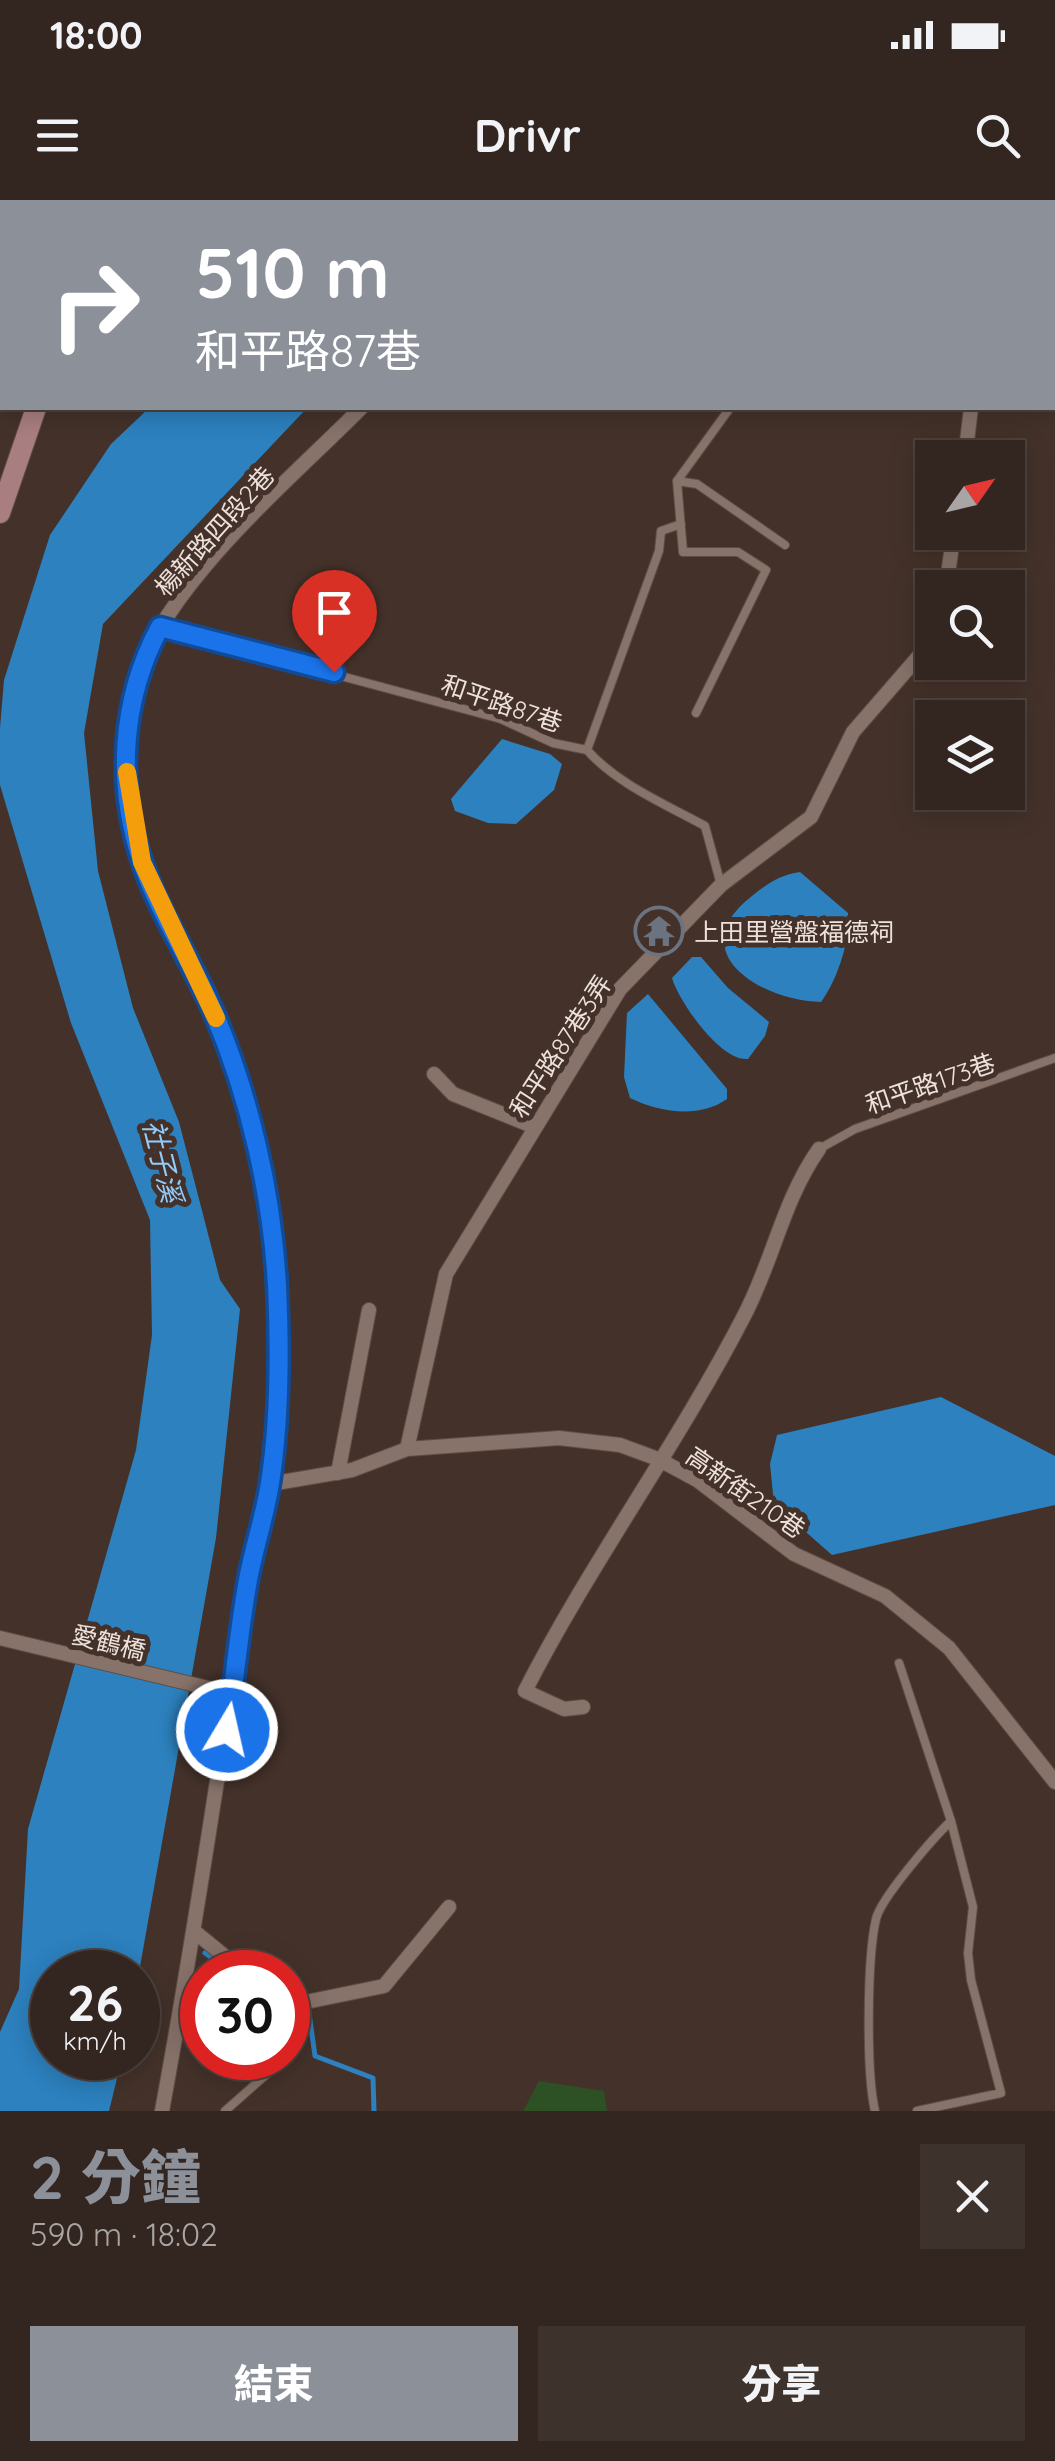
<!DOCTYPE html>
<html lang="zh-TW">
<meta charset="utf-8">
<style>
body{margin:0;font-family:Quicksand,"Noto Sans TC",sans-serif;background:#3e322d;color:#f1f3f6;height:100vh;display:flex;flex-direction:column;font-size:38px;white-space:nowrap}
*{box-sizing:border-box;margin:0}
p{font-size:32px;color:#a9a5a5}
.icon{flex:none;width:55px;height:55px;fill:none;stroke:currentColor;stroke-width:2;stroke-linecap:round;stroke-linejoin:round}
.map{position:relative;height:1911px;overflow:hidden}
.drawer{display:flex;flex-direction:column;background:#332620;flex:1}
.drawer>*{flex:none}
.banner{position:absolute;left:0px;top:0px;width:1055px;height:210px;box-shadow:0 5px 25px #0003,0 0 0 2px #4e433e;background:#8c9099;color:#fff;overflow:hidden}
.needle{width:65px;rotate:56deg}
.buttons{position:absolute;left:915px;top:240px;display:grid;gap:20px}
.buttons a{display:grid;place-items:center;width:110px;height:110px;border-radius:0px;background:#332620;box-shadow:0 5px 25px #0003,0 0 0 2px #4e433e;font-size:50px}
.speed{position:absolute;left:30px;top:1750px;display:flex;gap:20px;font-size:50px;font-weight:700;text-align:center}
.speed>*{display:grid;place-content:center;width:130px;height:130px;border-radius:50%;background:#332620;box-shadow:0 5px 25px #0003,0 0 0 2px #4e433e;line-height:1}
.speed small{font-size:25px;font-weight:400}
.speed .limit{border:15px solid #d22;background:#fff;color:#111}
.pin{position:absolute;display:grid;place-items:center;width:85px;height:85px;color:#fff;margin:-102px -42px;border-radius:50% 50% 50% 0;rotate:-45deg;box-shadow:0 0 10px #0007}
.pin .icon{rotate:45deg}
.me{position:absolute;width:110px;margin:-55px;rotate:9deg;stroke-linejoin:round;filter:drop-shadow(0 0 8px #0008)}
.turn{display:flex;align-items:center;gap:35px;height:210px;padding:0 30px;font-size:45px}
.turn .icon{width:130px;height:130px;stroke-width:2.5}
.turn b{display:block;font-size:70px;line-height:85px}
.round{display:grid;place-items:center;flex:none;width:105px;height:105px;border-radius:0px;background:#3e322d}
.summary{display:flex;align-items:center;justify-content:space-between;height:170px;padding:0 30px}
h1{font-size:60px;font-weight:800;line-height:75px;color:#8c9099}
.cta{display:flex;gap:20px;margin-top:auto;padding:20px 30px}
.cta a{flex:1;height:115px;border-radius:0px;background:#8c9099;color:#fff;font-size:40px;font-weight:800;line-height:115px;text-align:center}
.cta a+a{background:#3e322d;color:#f1f3f6}
.status{display:flex;justify-content:space-between;align-items:center;height:70px;padding:0 50px;background:#332620;direction:ltr}
.status svg{height:28px;fill:currentColor}
header{display:flex;justify-content:space-between;align-items:center;height:130px;padding:0 30px;background:#332620;font-size:45px;font-weight:800}
.map>svg:first-child{display:block}
.green{fill:#2d5025}
.water{fill:#2c81be}
.lines{fill:none;stroke-linecap:round;stroke-linejoin:round}
.stream{stroke:#2c81be;stroke-width:5}
.service-casing{stroke:#5d4e47;stroke-width:10}
.minor-casing{stroke:#5d4e47;stroke-width:16}
.secondary-casing{stroke:#5d4e47;stroke-width:22}
.service{stroke:#88736a;stroke-width:8}
.minor{stroke:#88736a;stroke-width:14}
.secondary{stroke:#a97e80;stroke-width:20}
.route-casing{stroke:#114b97;stroke-width:25}
.route{stroke:#1a73e8;stroke-width:18}
.slow{stroke:#f59e0b;stroke-width:18}
.labels{text-anchor:middle;dominant-baseline:central;stroke-width:10;stroke-linejoin:round;paint-order:stroke}
.street-label{font-size:25px;fill:#ede1dc;stroke:#44322a}
.poi-label{font-size:25px;fill:#ede1dc;stroke:#44322a;text-anchor:start}
.water-label{font-size:28px;font-style:italic;fill:#91ccfc;stroke:#44322a}
</style>
<div class="status"><b>18:00</b><svg viewBox="0 0 49 12"><path d="M0 12V9h3v3zM5 12V6h3v6zM10 12V3h3v9zM15 12V0h3v12zM26 1h20v11H26zM47 4h2v5h-2z"/></svg></div>
<header><svg class="icon" aria-label="menu" viewBox="0 0 24 24"><path d="M4 6h16M4 12h16M4 18h16"/></svg>Drivr<svg class="icon" aria-label="search" viewBox="0 0 24 24"><circle cx="10" cy="10" r="6"/><path d="M15 15l6 6"/></svg></header>
<div class="map">
<svg width="1055" height="1911" viewBox="0 0 1055 1911">
<rect width="100%" height="100%" fill="#44322a"/>
<!-- green -->
<path class="green" d="M539,1881l65,10 3,20h-84z"/>
<!-- water -->
<path class="water" d="M149,208h158l-204,216 -19,109 14,138 35,137 46,114 41,158 20,29 -24,229 -78,440v-6h-86v86h70l-13,53h-109v-79l19,-43 9,-160 108,-379 16,-115 -2,-115 -79,-197 -71,-238v-57l4,-48 46,-145 61,-91z
M502,539l48,15 12,10 -8,26 -38,34 -28,-1 -33,-12 -4,-12z
M800,672l48,41c3,26 -11,68 -27,89 -59,-1 -141,-50 -69,-106 16,-13 28,-21 48,-24z
M692,757h9l27,31 41,34 -4,14 -17,23c-27,3 -69,-57 -76,-81z
M648,794l79,95v10c-28,20 -68,13 -97,-1l-6,-21 3,-64z
M941,1197l114,59v49l-223,50 -58,-51 -4,-40 7,-29z"/>
<g class="lines">
<!-- stream -->
<path class="stream" d="M205,1753l26,19
M288,1811l21,2 6,43 58,22 1,33"/>
<!-- service casing -->
<g class="service-casing">
<path id="service" d="M658,0l3,2
M879,2l2,-2
M730,208l-53,73 20,3 88,61
M677,281l6,71h55l28,18 -70,143
M162,428l339,91 52,24 34,7 72,-199 2,-20 20,-7
M587,550c30,34 78,54 118,76l16,59
M819,949l36,-20 200,-71
M899,1463l52,158 22,86 -5,46 3,27 30,113 -84,18
M288,1855l12,-33 1,-19
M225,1911l60,-53
M875,1911c-9,-39 -8,-153 1,-192 5,-21 57,-81 75,-98"/>
</g>
<!-- minor casing -->
<g class="minor-casing">
<path id="minor" d="M530,2l2,-2
M1007,2l1,-2
M965,258l6,-50
M946,388l8,-56
M434,874l19,20 82,33
M407,1249l39,-175 174,-285 101,-104 90,-68 42,-85 79,-91
M338,1273l31,-163
M270,1284l82,-14 55,-21 152,-11 61,7 38,14 39,21 97,74 91,42 64,52 106,134
M0,1438l233,56
M583,1507l-19,2 -39,-18c66,-129 153,-247 219,-375 29,-55 39,-116 75,-167
M195,1732l49,40
M288,1796l13,7 83,-17 65,-79
M162,1911c32,-175 58,-349 85,-525 6,-36 19,-71 23,-107 9,-64 10,-129 6,-192 -4,-92 -26,-192 -63,-276 -47,-106 -111,-198 -80,-321 24,-100 156,-209 228,-282"/>
</g>
<!-- secondary casing -->
<g class="secondary-casing">
<path id="secondary" d="M98,2v-2
M0,313l36,-105"/>
</g>
<!-- service -->
<use href="#service" class="service"/>
<!-- minor -->
<use href="#minor" class="minor"/>
<!-- secondary -->
<use href="#secondary" class="secondary"/>
</g>
<g class="lines">
<!-- route casing -->
<g class="route-casing">
<path id="route" d="M227,1530c8,-50 12,-101 21,-150 6,-33 17,-64 22,-97 10,-64 10,-132 7,-197 -5,-92 -27,-188 -63,-273 -22,-51 -54,-98 -72,-151 -26,-78 -21,-163 18,-235l174,45"/>
</g>
<!-- route -->
<use href="#route" class="route"/>
<!-- slow -->
<path class="slow" d="M127,572l15,90 74,156"/>
</g>
<!-- icons -->
<defs>
<g id="temple-ring" transform="scale(2.5)"><circle r="9.5" fill="#44322a" stroke="#6b7280" stroke-width="1.5"/><path d="M0-6L5-2H3V0L6.5 2.5H4V6H1.5V3h-3V6H-4V2.5H-6.5L-3 0V-2H-5Z" fill="#6b7280"/></g>
</defs>
<g fill-rule="evenodd">
<use href="#temple-ring" x="659" y="731"/>
</g>
<g class="labels">
<!-- street labels -->
<g class="street-label">
<text transform="translate(214 331) rotate(-48)">楊新路四段2巷</text>
<text transform="translate(502 503) rotate(19)">和平路87巷</text>
<text transform="translate(560 846) rotate(-57)">和平路87巷3弄</text>
<text transform="translate(930 883) rotate(-19)">和平路173巷</text>
<text transform="translate(746 1292) rotate(35)">高新街210巷</text>
<text transform="translate(109 1442) rotate(14)">愛鶴橋</text>
</g>
<!-- poi labels -->
<g class="poi-label">
<text x="694" y="731">上田里營盤福德祠</text>
</g>
<!-- water labels -->
<g class="water-label">
<text transform="translate(163 961) rotate(76)">社子溪</text>
</g>
</g>
</svg>
<div class="buttons">
<a><svg class="needle" viewBox="-14 -14 28 28"><path d="M0-13l5 13h-10z" fill="#e53935"/><path d="M0 13l5-13h-10z" fill="#a9a5a5"/></svg></a>
<a><svg class="icon" aria-label="search" viewBox="0 0 24 24"><circle cx="10" cy="10" r="6"/><path d="M15 15l6 6"/></svg></a>
<a><svg class="icon" aria-label="layers" viewBox="0 0 24 24"><path d="M12 4l9 5-9 5-9-5zM3 14l9 5 9-5"/></svg></a>
</div>
<div class="speed"><div>26<small>km/h</small></div><div class="limit">30</div></div>
<div class="pin" style="left:334px;top:472px;background:#d93025"><svg class="icon" aria-label="arrive" viewBox="0 0 24 24"><path d="M6 21V4h12l-3 4 3 4H6"/></svg></div>
<svg class="me" style="left:227px;top:1530px" viewBox="-20 -20 40 40"><circle r="17" fill="#1a73e8" stroke="#fff" stroke-width="3"/><path d="M0-11L8 9 0 5-8 9z" fill="#fff"/></svg>
<div class="banner">
<div class="turn"><svg class="icon" aria-label="right" viewBox="0 0 24 24"><path d="M7 20v-9h11M14 6l5 5-5 5"/></svg><div><b>510 m</b>和平路87巷</div></div>
</div>
</div>
<section class="drawer">
<div class="summary"><div><h1>2 分鐘</h1><p>590 m · 18:02</p></div><a class="round"><svg class="icon" aria-label="close" viewBox="0 0 24 24"><path d="M6 6l12 12M18 6L6 18"/></svg></a></div>
<div class="cta"><a>結束</a><a>分享</a></div>
</section>
